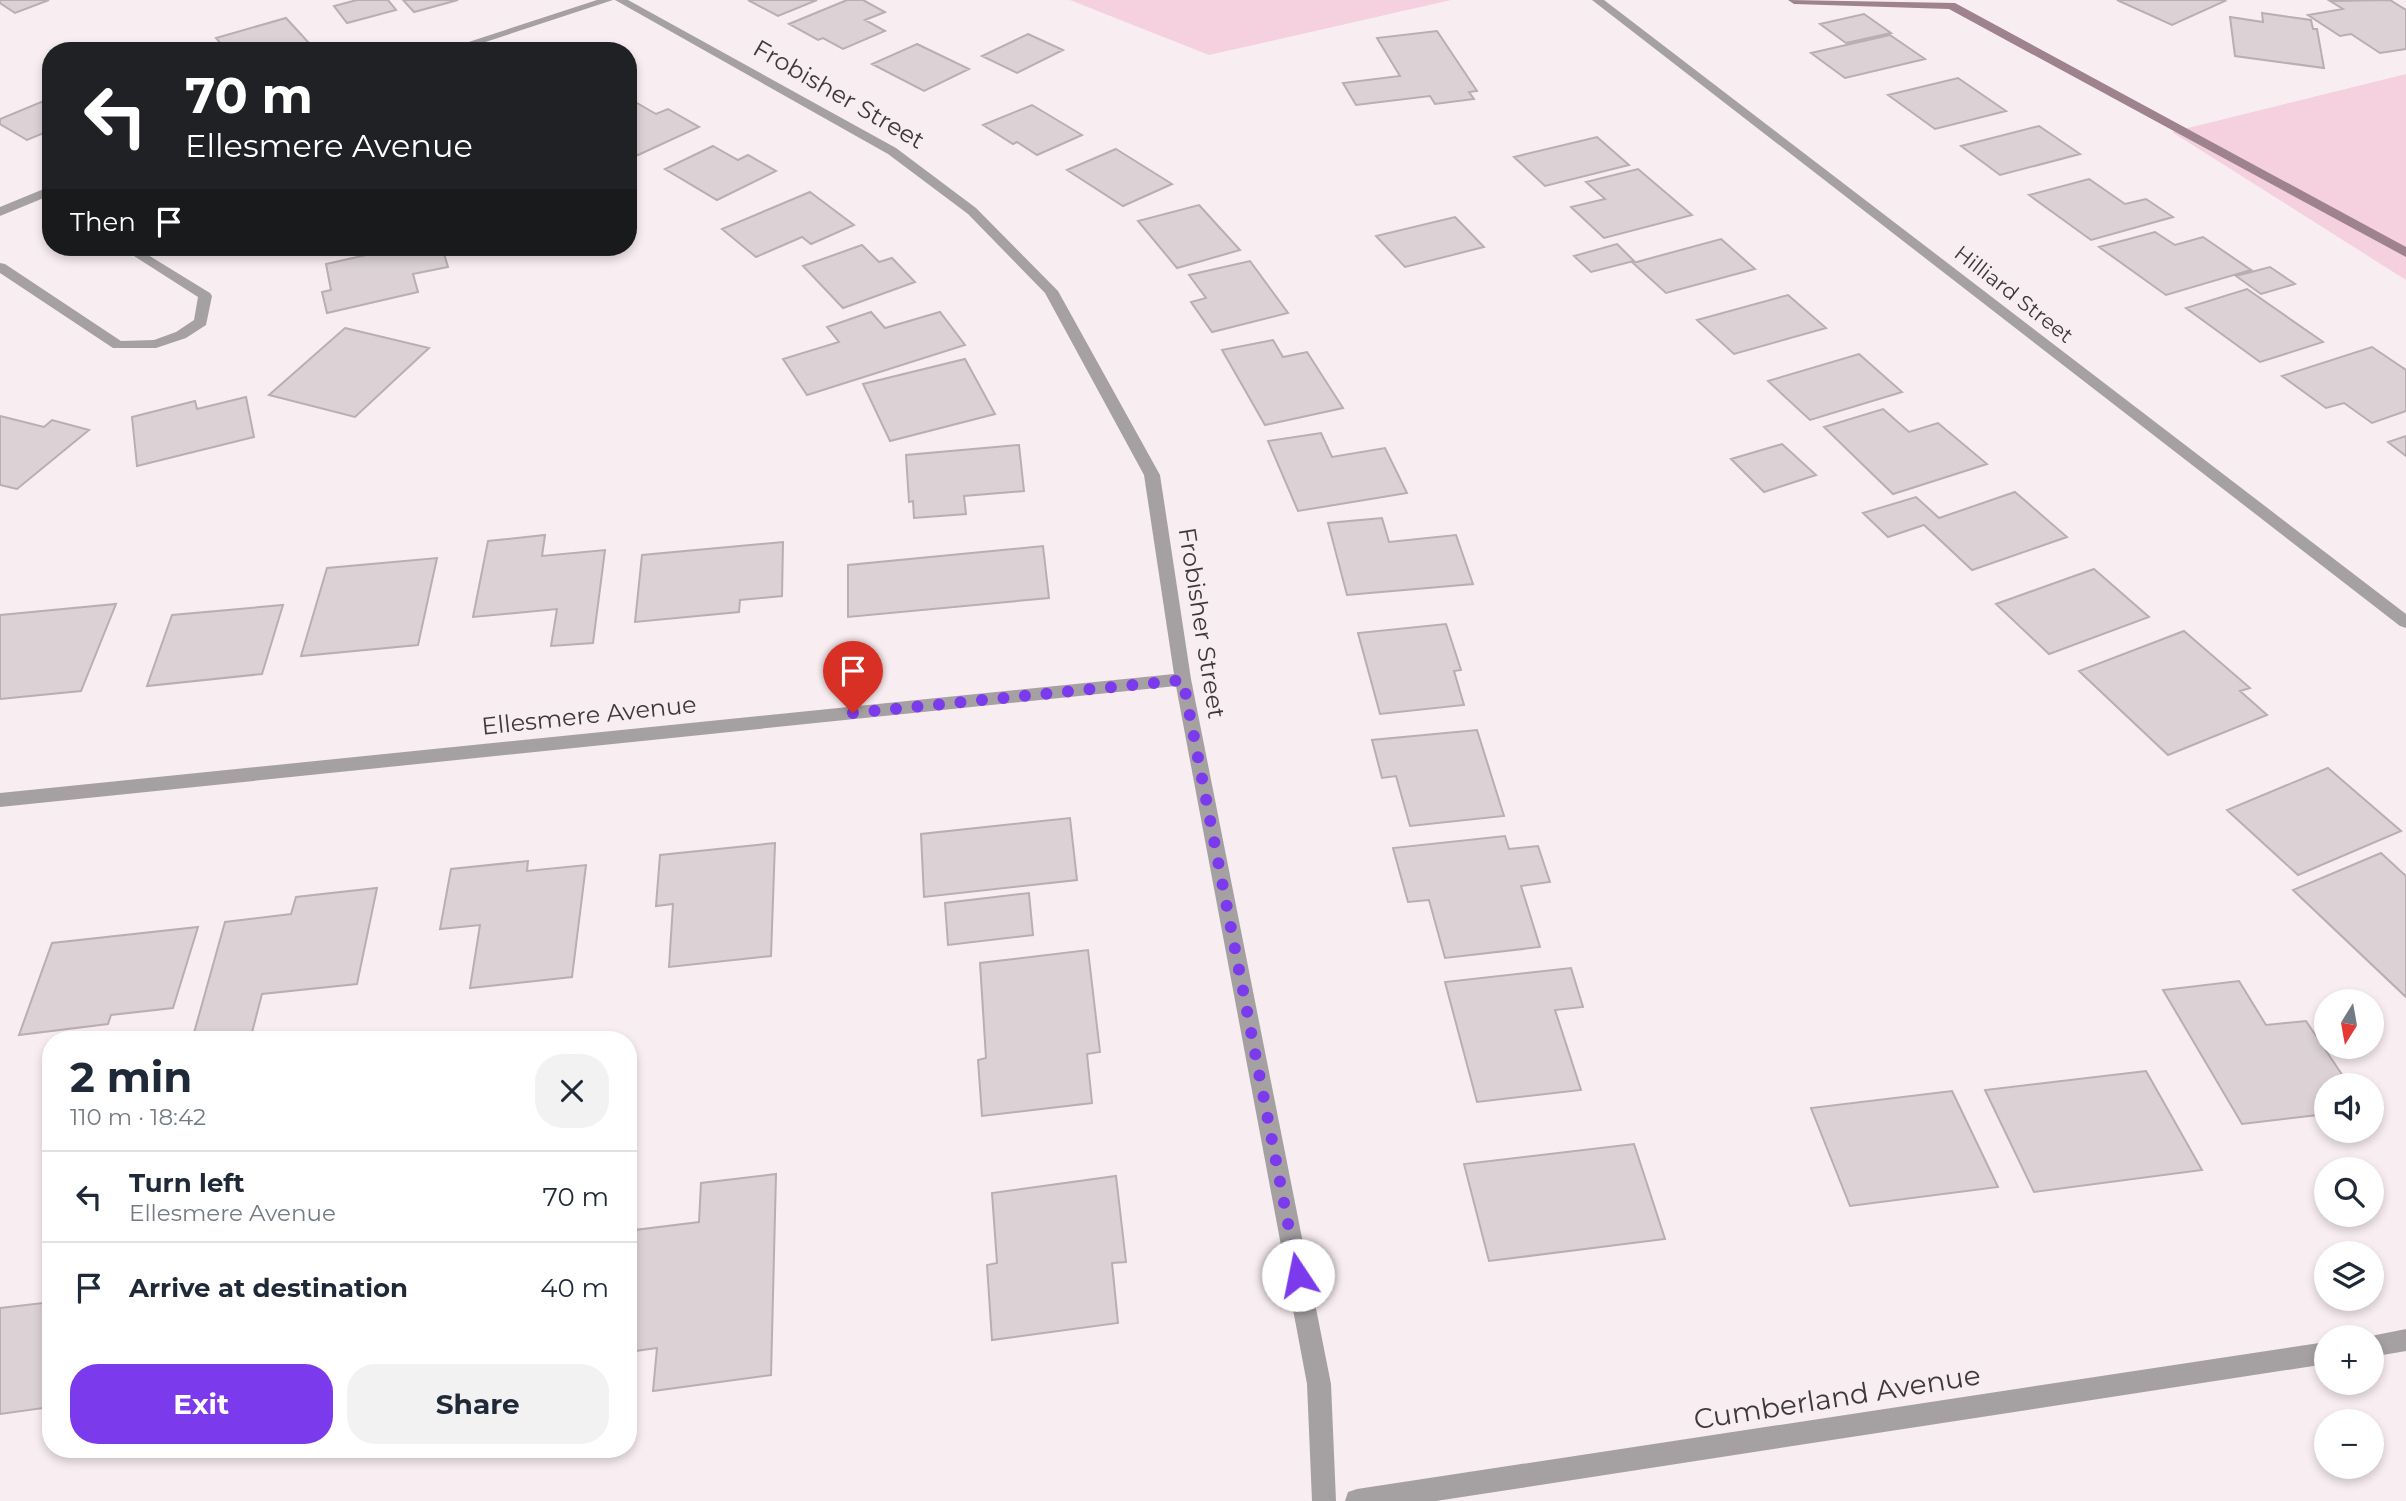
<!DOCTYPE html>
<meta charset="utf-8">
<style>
body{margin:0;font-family:Montserrat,sans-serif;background:#f2f2f3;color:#1f2937;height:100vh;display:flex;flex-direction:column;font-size:26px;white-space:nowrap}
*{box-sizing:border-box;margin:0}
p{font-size:23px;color:#747a83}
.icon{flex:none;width:38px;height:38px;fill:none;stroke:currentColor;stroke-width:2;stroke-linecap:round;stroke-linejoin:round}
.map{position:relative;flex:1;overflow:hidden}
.details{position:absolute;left:42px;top:1031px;width:595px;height:427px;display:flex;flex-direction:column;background:#fff;border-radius:28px;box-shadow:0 4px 10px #0003}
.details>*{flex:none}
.hud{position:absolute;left:42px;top:42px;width:595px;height:214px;border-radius:28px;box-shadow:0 4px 10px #0003;background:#202124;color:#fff;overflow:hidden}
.needle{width:46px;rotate:191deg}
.tools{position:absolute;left:2314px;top:989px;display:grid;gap:14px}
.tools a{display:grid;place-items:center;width:70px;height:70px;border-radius:50%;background:#fff;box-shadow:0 4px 10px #0003;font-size:35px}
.pin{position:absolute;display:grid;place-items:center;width:60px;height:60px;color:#fff;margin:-72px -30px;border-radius:50% 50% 50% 0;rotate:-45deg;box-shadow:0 0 7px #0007}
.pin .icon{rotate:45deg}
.me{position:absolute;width:77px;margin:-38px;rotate:349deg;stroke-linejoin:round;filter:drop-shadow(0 0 5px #0008)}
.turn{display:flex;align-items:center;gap:24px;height:147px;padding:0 28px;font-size:32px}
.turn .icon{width:91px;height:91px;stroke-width:2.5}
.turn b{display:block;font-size:49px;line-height:60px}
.then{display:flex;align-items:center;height:66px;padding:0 28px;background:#0003;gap:14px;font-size:26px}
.round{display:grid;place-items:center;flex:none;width:74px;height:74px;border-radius:28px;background:#f2f2f3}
.overview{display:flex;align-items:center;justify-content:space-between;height:119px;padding:0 28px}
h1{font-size:42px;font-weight:700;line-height:52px}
.cta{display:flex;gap:14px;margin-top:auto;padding:14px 28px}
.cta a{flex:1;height:80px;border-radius:28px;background:#7c3aed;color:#fff;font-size:28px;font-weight:700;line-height:80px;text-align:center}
.cta a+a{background:#f2f2f3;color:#1f2937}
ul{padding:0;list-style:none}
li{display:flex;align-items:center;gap:21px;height:91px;padding:0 28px;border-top:2px solid #e0e1e3}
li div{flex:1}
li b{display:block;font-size:26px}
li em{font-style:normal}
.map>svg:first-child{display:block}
.green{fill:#f5d0de}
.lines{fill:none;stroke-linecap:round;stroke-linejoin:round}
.stream{fill:#9e828d;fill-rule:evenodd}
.building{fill:#dcd2d6;stroke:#b9aeb2;stroke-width:2}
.minor{fill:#a5a1a2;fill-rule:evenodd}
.tertiary{fill:#a5a1a2;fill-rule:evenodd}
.route{stroke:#7c3aed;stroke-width:12;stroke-dasharray:0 21.6}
.labels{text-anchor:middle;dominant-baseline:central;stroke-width:6;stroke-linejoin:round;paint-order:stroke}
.far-street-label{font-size:21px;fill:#3d383a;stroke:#f8edf1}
.street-label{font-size:24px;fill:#3d383a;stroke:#f8edf1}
.near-street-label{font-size:28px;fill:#3d383a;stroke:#f8edf1}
</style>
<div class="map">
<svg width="2406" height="1501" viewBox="0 0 2406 1501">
<rect width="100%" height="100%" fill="#f8edf1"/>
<!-- green -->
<path class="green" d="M1070,0h381l-242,55z
M2406,74v206l-234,-148z"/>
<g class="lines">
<!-- stream -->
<path class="stream" d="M1788,0l167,3 451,244v10l-457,-248 -155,-5z"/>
</g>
<!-- building -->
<path class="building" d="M0,0h49l-34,13 -15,-10z
M357,0h31l8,10 -49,13 -13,-17z
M403,0h55l-44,12z
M748,0h69l-39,16z
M847,0h16l22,12 -20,8 20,11 -42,18 -20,-11 -5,2 -29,-16z
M2117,0h105l3,1 -53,24z
M2390,0l16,10v39l-26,4 -29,-19 -11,2 -32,-21 35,-6 -13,-8z
M2262,13l49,7 2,9h4l7,39 -89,-12 -5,-39 33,5z
M1864,14l27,19 -45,10 -26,-19z
M286,18l23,25 -26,8h-56l-11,-13z
M1437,31l40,60 -8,1 5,7 -39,5 -5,-8 -74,9 -13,-22 57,-7 -23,-38z
M1028,34l35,16 -46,23 -35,-17z
M1890,35l35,24 -80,19 -34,-25z
M917,44l52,25 -45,22 -52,-27z
M1958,78l48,33 -71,18 -47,-34z
M51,98v32l-24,10 -27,-16v-5z
M637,103l19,11 12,-5 31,18 -61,28 -10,-6v-42z
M1032,105l50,30 -45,20 -20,-13 -4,2 -30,-19z
M2039,126l41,28 -80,21 -39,-29z
M1597,137l32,28 -84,21 -31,-29z
M713,146l25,14 10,-5 28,16 -59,29 -52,-31z
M1116,149l56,35 -49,22 -56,-36z
M1638,169l54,46 -88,23 -33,-31 34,-8 -19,-17z
M2089,179l36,25 21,-5 27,18 -82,23 -62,-45z
M810,192l44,33 -43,19 -9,-7 -46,20 -34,-28z
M1199,205l41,45 -63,18 -39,-47z
M1455,217l29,30 -79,20 -29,-31z
M2155,232l20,13 28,-8 48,33 -85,25 -67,-48z
M1721,239l34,30 -89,24 -33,-30z
M1617,244l17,17 -43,11 -17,-16z
M862,245l17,17 13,-4 23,24 -72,26 -40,-42z
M402,247h40l6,20 -35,7 5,18 -91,21 -5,-21 9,-2 -5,-26z
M1250,261l38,52 -76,19 -21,-30 15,-4 -17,-23z
M2270,267l25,17 -34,10 -25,-18z
M2247,289l76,53 -63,20 -74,-54z
M1788,295l38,33 -92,26 -37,-34z
M871,312l14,16 55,-16 25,33 -158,50 -24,-36 56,-17 -12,-15z
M345,328l84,20 -74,69 -86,-22z
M1273,340l10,17 24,-5 36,56 -78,17 -43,-75z
M2372,347l34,23v41l-34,12 -28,-20 -18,5 -44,-32z
M1859,354l43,38 -92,28 -42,-39z
M965,359l30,55 -105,27 -27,-57z
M246,397l8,40 -117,29 -5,-49 63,-16 2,8z
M1883,409l26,23 29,-9 49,41 -94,30 -69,-67z
M0,416l44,11 8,-7 37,10 -72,59 -17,-4z
M1321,433l11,24 53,-9 22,45 -109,18 -30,-70z
M2406,436v20l-18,-14z
M1782,444l34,31 -52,17 -33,-33z
M1019,445l5,46 -60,5 2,18 -52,4 -1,-17 -4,1 -3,-47z
M2015,492l52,45 -95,33 -48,-45 -36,12 -25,-24 53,-16 23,21z
M1382,518l7,24 67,-7 17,49 -126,11 -19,-72z
M545,535l-3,21 63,-6 -12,93 -42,3 6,-37 -84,8 15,-76z
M783,542l-1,54 -42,4 -1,12 -104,10 7,-67z
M1043,546l6,52 -201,19v-52z
M437,558l-19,87 -117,11 26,-88z
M2094,569l55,48 -100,37 -53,-50z
M116,604l-35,87 -81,8v-84z
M283,605l-21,69 -115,12 25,-71z
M1446,624l15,46 -7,1 10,34 -84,9 -22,-81z
M2184,631l66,57 -10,3 27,24 -99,40 -89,-84z
M1477,730l27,86 -94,10 -14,-50 -14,2 -10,-38z
M2328,768l73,63 -103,44 -71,-65z
M1070,818l7,62 -153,17 -3,-63z
M1505,836l4,13 29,-3 12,36 -29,4 19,61 -95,11 -16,-58 -21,2 -15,-54z
M775,843l-4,113 -102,11 4,-63 -17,2 4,-51z
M2381,853l25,23v121l-113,-107z
M528,861l-1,10 59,-6 -14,112 -102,11 10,-63 -40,4 11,-60z
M377,888l-20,96 -95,10 -12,46h-58l33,-118 66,-8 5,-17z
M1029,893l4,42 -85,10 -3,-42z
M198,927l-25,81 -62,7 -3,9 -89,11 33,-92z
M1088,950l12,102 -13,2 5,49 -110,13 -4,-56 8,-2 -6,-95z
M1571,968l12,39 -28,3 26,80 -104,12 -32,-120z
M2239,981l27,44 40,-4 43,64h-23v29l-84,10 -79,-134z
M2146,1071l56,99 -168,22 -49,-102z
M1952,1091l46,96 -148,19 -39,-98z
M1634,1144l31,95 -176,22 -25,-97z
M776,1174l-5,201 -118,16 4,-43 -29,4v-77h4l3,-45 64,-8 2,-39z
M1116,1176l10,86 -14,1 6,60 -126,17 -5,-75 10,-2 -5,-70z
M51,1302v105l-51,7v-106z"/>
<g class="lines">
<!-- minor -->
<path class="minor" d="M597,0h16l-155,51h-17z
M615,0h13l268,148 80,60 82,83 102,184 31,204 140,705 5,117h-24l-5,-117 -131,-698 -1176,121v-14l1174,-119 -30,-199 -99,-182 -77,-79 -80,-60z
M51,186v9l-51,21v-9z
M120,247h15l75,46 2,3 -6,29 -20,13 -30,10h-43l-113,-75v-10l5,1 116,77 33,-1 22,-8 18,-12 4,-23z"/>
<!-- tertiary -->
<path class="tertiary" d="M1592,0h12l802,614v14l-6,-2z
M2406,1329v22l-35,6v-20h-5z
M2326,1342v22l-890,137h-91l3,-9 9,-3z"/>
</g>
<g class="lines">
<!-- route -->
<path class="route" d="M853,713l330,-33 115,595"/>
</g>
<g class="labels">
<!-- far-street labels -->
<g class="far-street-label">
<text transform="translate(2014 294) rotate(38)">Hilliard Street</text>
</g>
<!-- street labels -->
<g class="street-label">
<text transform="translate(839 94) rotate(30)">Frobisher Street</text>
<text transform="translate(1202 623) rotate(81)">Frobisher Street</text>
<text transform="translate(589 715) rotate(-6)">Ellesmere Avenue</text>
</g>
<!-- near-street labels -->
<g class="near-street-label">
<text transform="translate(1837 1397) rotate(-9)">Cumberland Avenue</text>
</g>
</g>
</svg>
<div class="tools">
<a><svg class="needle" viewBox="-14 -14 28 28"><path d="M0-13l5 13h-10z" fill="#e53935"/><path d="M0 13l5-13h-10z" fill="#747a83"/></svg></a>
<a><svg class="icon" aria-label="sound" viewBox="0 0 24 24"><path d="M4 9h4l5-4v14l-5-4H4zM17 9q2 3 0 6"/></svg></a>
<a><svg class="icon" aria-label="search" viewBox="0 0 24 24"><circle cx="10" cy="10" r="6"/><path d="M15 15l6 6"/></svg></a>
<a><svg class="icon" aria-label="layers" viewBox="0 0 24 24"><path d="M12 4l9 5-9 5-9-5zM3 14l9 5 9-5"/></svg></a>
<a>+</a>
<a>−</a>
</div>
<div class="pin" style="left:853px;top:713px;background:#d93025"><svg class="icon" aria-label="arrive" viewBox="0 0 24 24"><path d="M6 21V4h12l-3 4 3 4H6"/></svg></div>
<svg class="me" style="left:1298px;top:1275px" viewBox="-20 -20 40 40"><circle r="19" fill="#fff"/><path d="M0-13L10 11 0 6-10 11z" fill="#7c3aed"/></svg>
<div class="hud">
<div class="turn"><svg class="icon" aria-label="left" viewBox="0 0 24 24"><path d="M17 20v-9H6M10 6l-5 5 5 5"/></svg><div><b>70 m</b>Ellesmere Avenue</div></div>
<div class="then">Then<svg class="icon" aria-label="arrive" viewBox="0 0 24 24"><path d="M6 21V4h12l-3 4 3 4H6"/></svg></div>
</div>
<section class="details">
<div class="overview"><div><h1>2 min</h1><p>110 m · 18:42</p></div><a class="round"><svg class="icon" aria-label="close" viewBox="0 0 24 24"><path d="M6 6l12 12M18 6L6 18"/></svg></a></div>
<ul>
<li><svg class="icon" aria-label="left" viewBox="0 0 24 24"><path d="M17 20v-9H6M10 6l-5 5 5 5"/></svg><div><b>Turn left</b><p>Ellesmere Avenue</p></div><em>70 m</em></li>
<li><svg class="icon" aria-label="arrive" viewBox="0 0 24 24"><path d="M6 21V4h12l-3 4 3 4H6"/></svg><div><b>Arrive at destination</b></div><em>40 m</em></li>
</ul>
<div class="cta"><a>Exit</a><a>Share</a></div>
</section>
</div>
